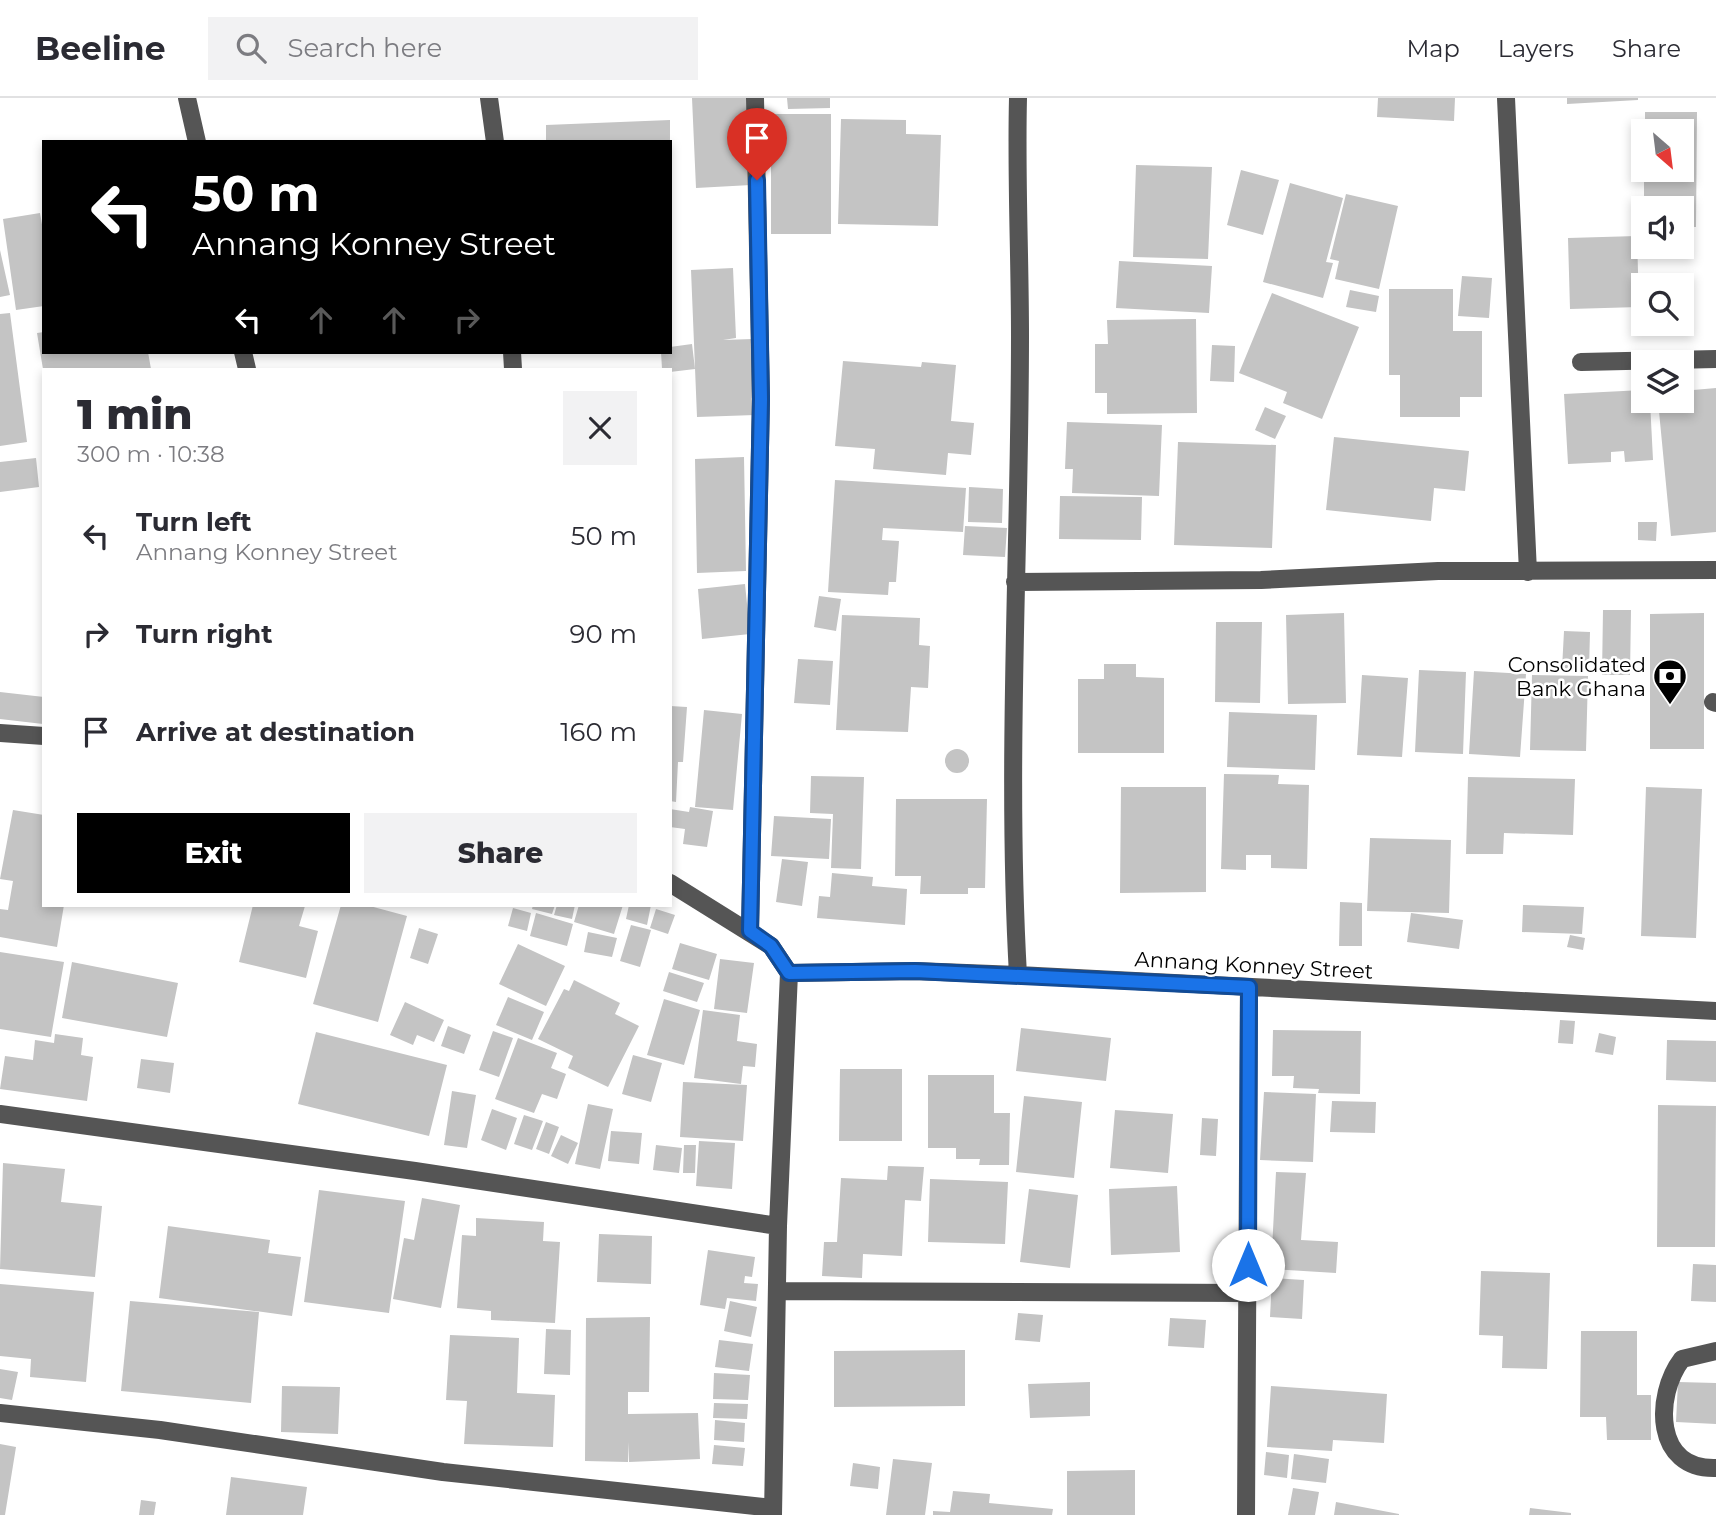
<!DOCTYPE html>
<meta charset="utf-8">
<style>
body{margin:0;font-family:Montserrat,sans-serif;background:#f2f2f3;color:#2b2b33;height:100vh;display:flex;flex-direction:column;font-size:26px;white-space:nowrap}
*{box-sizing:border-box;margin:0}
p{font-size:23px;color:#7c7c81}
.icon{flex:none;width:38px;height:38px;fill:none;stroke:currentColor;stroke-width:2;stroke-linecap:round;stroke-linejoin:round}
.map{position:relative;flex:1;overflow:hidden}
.side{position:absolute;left:42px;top:270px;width:630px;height:539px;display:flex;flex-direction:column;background:#fff;border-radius:0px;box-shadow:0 4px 10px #0003}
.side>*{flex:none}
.top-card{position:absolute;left:42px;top:42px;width:630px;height:214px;border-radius:0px;box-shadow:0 4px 10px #0003;background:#000;color:#fff;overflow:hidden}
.needle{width:46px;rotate:152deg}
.controls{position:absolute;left:1631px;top:21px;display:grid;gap:14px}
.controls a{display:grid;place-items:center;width:63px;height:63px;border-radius:0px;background:#fff;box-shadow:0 4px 10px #0003;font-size:35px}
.pin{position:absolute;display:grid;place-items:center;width:60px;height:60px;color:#fff;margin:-72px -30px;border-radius:50% 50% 50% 0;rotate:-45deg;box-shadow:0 0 7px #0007}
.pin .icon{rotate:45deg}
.me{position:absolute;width:77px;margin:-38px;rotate:0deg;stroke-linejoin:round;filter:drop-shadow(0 0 5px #0008)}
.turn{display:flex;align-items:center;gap:24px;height:147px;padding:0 35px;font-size:32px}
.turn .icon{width:91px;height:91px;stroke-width:2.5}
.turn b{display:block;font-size:49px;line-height:60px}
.lanes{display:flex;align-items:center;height:66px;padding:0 35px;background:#0003;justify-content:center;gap:35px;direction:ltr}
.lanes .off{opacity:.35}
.round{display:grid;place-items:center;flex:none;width:74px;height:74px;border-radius:0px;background:#f2f2f3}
.headline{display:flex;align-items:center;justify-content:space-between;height:119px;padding:0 35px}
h1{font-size:42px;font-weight:800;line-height:52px}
.primary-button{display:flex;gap:14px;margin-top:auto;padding:14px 35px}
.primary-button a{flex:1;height:80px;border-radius:0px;background:#000;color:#fff;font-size:28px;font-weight:800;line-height:80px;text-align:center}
.primary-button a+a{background:#f2f2f3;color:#2b2b33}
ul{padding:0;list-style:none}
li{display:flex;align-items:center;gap:21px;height:98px;padding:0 35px}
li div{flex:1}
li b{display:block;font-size:26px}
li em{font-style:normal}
header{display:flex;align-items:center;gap:42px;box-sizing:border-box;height:98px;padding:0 35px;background:#fff;border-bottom:2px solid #e1e1e2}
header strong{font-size:33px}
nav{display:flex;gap:38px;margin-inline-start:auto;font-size:24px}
.search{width:490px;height:63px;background:#f2f2f3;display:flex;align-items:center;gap:18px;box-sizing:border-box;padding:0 24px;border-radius:0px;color:#7c7c81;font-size:26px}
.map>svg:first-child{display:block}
.building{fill:#c4c4c4}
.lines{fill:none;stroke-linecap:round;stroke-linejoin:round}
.minor{stroke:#555;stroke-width:18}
.route-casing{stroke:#114b97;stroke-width:18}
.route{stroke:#1a73e8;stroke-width:12}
.labels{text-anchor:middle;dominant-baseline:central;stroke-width:5;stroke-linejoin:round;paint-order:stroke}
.poi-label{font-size:21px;fill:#000;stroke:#fff;text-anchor:end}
.street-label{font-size:21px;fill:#000;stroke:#fff}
</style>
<header>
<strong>Beeline</strong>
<div class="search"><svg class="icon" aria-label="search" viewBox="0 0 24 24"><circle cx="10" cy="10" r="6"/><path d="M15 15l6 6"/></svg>Search here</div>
<nav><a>Map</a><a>Layers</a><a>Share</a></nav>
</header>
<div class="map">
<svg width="1716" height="1417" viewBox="0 0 1716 1417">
<rect width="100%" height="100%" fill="#fff"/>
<!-- building -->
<path class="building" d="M692,0h54l5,87 -55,3z
M787,0h43v10l-42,1z
M1378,0h77l-1,23 -77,-4z
M1567,0h71v2l-71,4z
M1645,14h52l-1,115h-14v-19h-38v-38h38v-39h-37z
M771,16h60v120h-60z
M841,21l65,1v14l35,1 -3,91 -100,-2z
M670,22v22h-124v-17z
M1136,67l76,2 -4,92 -75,-2z
M1241,72l38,10 -16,55 -36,-10z
M1290,85l53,15 -17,64 7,1 -10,35 -60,-16z
M1346,96l52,12 -19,83 -44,-10 4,-18 -9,-2z
M40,115l4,23v70l-28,4 -13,-91z
M1637,138l2,71 -69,2 -2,-71z
M0,152l10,45 -10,2z
M1119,163l93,5 -3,47 -93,-5z
M733,170l3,70 -13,2 30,-1 2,76 -58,2 -6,-147z
M1462,178l30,2 -3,40 -31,-2z
M1389,191h64v42h29v66h-22v20h-60v-42h-11z
M1350,192l29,6 -3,16 -30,-5z
M1272,195l87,34 -37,92 -39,-16 4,-11 -48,-19z
M10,215l17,129 -27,4v-132z
M1196,221l1,94 -90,1v-21h-12v-49h13l-1,-24z
M44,234v20h104l3,17h-108l-6,-36z
M692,246l3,25 -25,3v-3h-8l-1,-17h9v-5z
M1212,247l23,1 -1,36 -24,-1z
M843,263l78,6 1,-5 34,3 -5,56 23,2 -3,32 -23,-2 -2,22 -73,-6 2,-20 -40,-3z
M1716,290v144l-45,4 -13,-135h24v-10z
M1643,292v11h7l3,59 -28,2 -1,-11 -13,1v10l-43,2 -4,-70z
M1265,309l21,9 -11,23 -20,-9z
M1067,324l95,3 -3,71 -87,-3 1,-24h-8z
M1334,339l135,14 -4,40 -31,-3 -3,33 -105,-11z
M1178,344l98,3 -4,103 -98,-3z
M744,359l2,114 -49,2 -2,-114z
M36,360l3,29 -39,5v-30z
M835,382l131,8 -3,44 -80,-4 -1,12 17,1 -3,41h-7l-1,13 -60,-3z
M969,389l34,2 -1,34 -34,-1z
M1060,398l82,1 -1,43 -82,-1z
M1638,424h19l-1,19 -18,-1z
M965,428l42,2 -2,29 -42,-2z
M745,486l5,50 -48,5 -4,-50z
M819,498l22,3 -5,32 -22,-4z
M1603,512h28l-1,65h-28z
M1344,515l2,90 -58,1 -2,-89z
M1704,515v136h-54v-135z
M842,517l78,3 -1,27 11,1 -2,42 -17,-1 -3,45 -72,-2z
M1216,524h46l-2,81 -45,-1z
M1564,533l26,1 -1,38 -27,-1z
M798,561l35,2 -3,44 -36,-2z
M1104,566h32v13l28,1v75h-86v-74h26z
M1419,572l47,2 -3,82 -48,-2z
M1474,573l52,3 -6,83 -51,-3z
M1362,577l46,3 -6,79 -45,-2z
M1532,577l56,1 -2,75 -56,-1z
M0,594l44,5 -1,27 -43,-5z
M670,608l17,1 -4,55h-5l-2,40 -6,-1z
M704,612l38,4 -9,96 -38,-3z
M1229,614l88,3 -2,55 -88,-3z
M945 663a12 12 0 1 1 24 0a12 12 0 1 1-24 0Z
M1224,676l55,1 -1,9 31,1 -2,84 -36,-1v-13h-25v15l-25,-1z
M811,678l53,1 -3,92 -30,-1 2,-54 -23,-1z
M1468,679l107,2 -2,56 -69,-2 -1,21h-37z
M1121,689h85v105l-86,1z
M1646,689l56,2 -6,149 -55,-2z
M896,701h91l-2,89h-17v6h-48l1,-18h-26z
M690,709l23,4 -6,36 -24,-3 2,-15 -15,-2v-18l19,3z
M13,712l31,5v90h20l-7,42 -57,-10v-28l8,1 5,-29 -13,-2z
M774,718l57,3 -2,40 -58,-3z
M1370,740l81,2 -2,73 -82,-2z
M782,761l26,3 -6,44 -26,-4z
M832,775l41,4 -1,9 35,3 -2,36 -88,-7 2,-22 11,1z
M1340,804l22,1v43h-23z
M253,807l52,1 -6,20 19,5 -12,47 -67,-16z
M341,807h25l41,11 -29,106 -65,-18z
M533,807h22l-3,9 -20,-5z
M557,807h18l-3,14 -18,-4z
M579,807h44l-9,29 -40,-12z
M629,807h22l-4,20 -21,-6z
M1523,807l61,2 -2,27 -60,-2z
M513,810l18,5 -4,18 -19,-5z
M656,811l19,6 -7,19 -18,-6z
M536,815l37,11 -6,22 -37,-10z
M1411,815l52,7 -4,29 -52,-7z
M631,827l20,5 -11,37 -20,-6z
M419,830l19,6 -10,30 -18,-6z
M588,834l29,6 -5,19 -28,-5z
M1570,837l15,3 -2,12 -16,-3z
M680,845l37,11 -8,26 -37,-11z
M518,846l47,22 -19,40 -47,-22z
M0,854l64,10 -13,75 -51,-8z
M720,861l34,4 -7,50 -33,-4z
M72,864l106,21 -11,54 -105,-19z
M669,874l35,11 -7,19 -34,-11z
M574,882l46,23 -5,11 24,12 -31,61 -40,-19 5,-12 -35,-17 26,-50 5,2z
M508,899l36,15 -12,28 -36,-15z
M664,901l36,11 -16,55 -37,-10z
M405,904l39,18 -10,22 -17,-7 -4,10 -23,-10z
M703,912l37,5 -3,26 20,3 -2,23 -12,-1 -2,18 -47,-6z
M1560,922l15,1 -2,23 -15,-1z
M448,928l23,9 -7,19 -23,-8z
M1021,930l90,10 -5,43 -90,-10z
M1273,932l88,1 -1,63 -42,-1 1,-4 -26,-1 1,-12h-22z
M493,933l20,7 -14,39 -20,-7z
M316,934l131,33 -18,71 -131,-32z
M1599,935l17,4 -3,18 -18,-3z
M55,936l28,4 -2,17 12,2 -6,44 -87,-12 5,-33 28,4 2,-20 19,3z
M518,940l39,15 -6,15 15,6 -9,25 -15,-5 -8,19 -39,-14z
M1667,942l49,1v41l-50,-2z
M633,957l29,8 -11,39 -29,-8z
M141,961l33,4 -4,30 -33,-5z
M840,971h62v72h-63z
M928,977h66v38h16l-1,52h-30l1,-6h-24v-11h-28z
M683,984l64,3 -4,56 -63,-4z
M452,993l24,4 -9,53 -23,-3z
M1264,994l52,2 -3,68 -53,-2z
M1024,998l58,6 -8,76 -58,-6z
M1332,1003l44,1 -1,31 -45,-1z
M588,1006l25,5 -13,60 -25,-5z
M1658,1007l58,1 -1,141h-58z
M492,1011l25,9 -11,32 -25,-10z
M1115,1012l58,4 -5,59 -58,-5z
M524,1017l19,6 -11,29 -18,-6z
M1202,1020l16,1 -2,37 -16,-1z
M546,1024l13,5 -10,27 -13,-5z
M611,1033l31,2 -3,31 -31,-3z
M561,1037l17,8 -10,21 -17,-8z
M699,1043l36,2 -3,46 -36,-3z
M656,1047l26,3 -3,25 -26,-3z
M684,1047h12l-1,28h-12z
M3,1065l62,6 -4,33 41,4 -7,71 -95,-8z
M888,1068l36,1 -3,34 -16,-1 -3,56 -39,-2 -1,24 -40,-2 2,-34h13l4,-64 46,2z
M1276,1074l30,1 -5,67 37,2 -2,31 -65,-4z
M930,1081l78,3 -3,62 -77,-2z
M1177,1088l3,66 -69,3 -2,-66z
M1029,1091l49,6 -8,73 -50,-6z
M319,1092l86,11 -16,112 -85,-11z
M422,1100l38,7 -19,103 -48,-9 11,-61 10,2z
M476,1120l68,4 -1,19 17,1 -5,81 -64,-3v-9l-34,-3 5,-73 14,1z
M168,1128l102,14 -2,13 33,4 -9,59 -133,-18z
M599,1136l53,2 -1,48 -54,-2z
M708,1152l47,7 -3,20 -7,-1 -1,7 14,1 -2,17 -29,-3 -2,11 -25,-4z
M1693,1166l23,1v37l-25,-1z
M1481,1173l69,2 -3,96 -45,-1 1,-32 -24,-1z
M1272,1180l32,2 -2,39 -32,-2z
M0,1186l94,8 -8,90 -56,-5 1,-18 -31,-3z
M130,1203l129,11 -8,91 -130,-12z
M730,1203l27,6 -6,30 -27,-6z
M1018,1215l25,2 -3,27 -25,-2z
M650,1219l-1,75h-21v22l70,-1 2,46 -71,3 -1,-20v20l-43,-1 1,-143z
M1170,1220l36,2 -2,28 -36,-2z
M546,1231l25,1 -1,45 -26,-1z
M1581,1233h56v64h14v45h-44l-1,-23h-26z
M450,1237l69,3 -2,55 38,2 -2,52 -89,-3 3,-43 -21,-1z
M719,1242l34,4 -4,27 -34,-4z
M965,1252v56l-131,1v-56z
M0,1271l18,3 -6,28 -12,-2z
M714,1275l36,2 -2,25 -35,-1z
M1090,1284v34l-60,2 -2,-34z
M1678,1284l38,1v41l-40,-2z
M282,1288l58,1 -2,47 -57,-2z
M1271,1288l116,8 -3,49 -51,-3 -1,11 -65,-4z
M714,1305l34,1 -1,15 -34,-1z
M715,1322l30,3 -1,19 -30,-2z
M0,1346l16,3 -11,68h-5z
M714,1347l31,3 -2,18 -31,-2z
M1266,1354l23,3 -2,23 -23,-3z
M1294,1356l35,5 -3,24 -35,-4z
M893,1361l39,4 -7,52h-39z
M853,1365l27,4 -2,22 -28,-3z
M1135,1372v45h-68v-44z
M231,1379l76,10 -4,28h-77z
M1293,1390l26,4 -4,23h-27z
M953,1393l37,3 -1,9 64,6 -1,6h-119v-4l17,1z
M141,1402l15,2 -2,13h-15z
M1336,1404l63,12v1h-65z
M1530,1410l41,5v2h-42z"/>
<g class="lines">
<!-- minor -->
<path class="minor" d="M187,0l10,44
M489,0l6,44
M1506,0l22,474
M243,254l4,17
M512,254l1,17
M1581,264l135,-3
M1015,484l246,-2 177,-9 278,-1
M1713,604l3,1
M0,635l44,3
M670,785l101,63 18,27 -11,253 -5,289
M750,833l11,-532 -6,-301
M789,875l126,-2 103,4 698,36
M1018,877c-12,-213 2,-426 2,-639 0,-80 -4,-159 -2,-238
M0,1016l415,57 363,55
M780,1193l468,2
M1716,1253l-34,8c-28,37 -28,111 34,109
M0,1315l160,17 283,42 330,36
M1246,1417l3,-528"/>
</g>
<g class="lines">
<!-- route casing -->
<g class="route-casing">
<path id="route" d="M757,82l4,219 -11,532 21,15 18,27 126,-2 334,16 -1,278"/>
</g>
<!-- route -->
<use href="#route" class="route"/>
</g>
<!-- icons -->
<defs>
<g id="bank-pin" transform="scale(1.75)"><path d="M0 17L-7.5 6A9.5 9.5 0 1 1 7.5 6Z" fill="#000" stroke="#fff"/><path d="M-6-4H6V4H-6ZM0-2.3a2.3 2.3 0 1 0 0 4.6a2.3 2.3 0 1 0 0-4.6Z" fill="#fff"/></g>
</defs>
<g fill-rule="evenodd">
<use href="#bank-pin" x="1670" y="578"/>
</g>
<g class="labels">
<!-- poi labels -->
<g class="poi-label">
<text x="1646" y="566">Consolidated<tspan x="1646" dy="24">Bank Ghana</tspan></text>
</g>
<!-- street labels -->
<g class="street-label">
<text transform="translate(1254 867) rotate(3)">Annang Konney Street</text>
</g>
</g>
</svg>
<div class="controls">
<a><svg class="needle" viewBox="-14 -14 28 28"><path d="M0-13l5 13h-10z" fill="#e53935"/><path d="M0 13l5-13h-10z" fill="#7c7c81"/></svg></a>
<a><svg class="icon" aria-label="sound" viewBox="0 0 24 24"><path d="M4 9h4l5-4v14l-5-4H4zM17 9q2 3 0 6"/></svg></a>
<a><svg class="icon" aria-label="search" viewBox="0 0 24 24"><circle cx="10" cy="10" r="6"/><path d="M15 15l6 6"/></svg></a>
<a><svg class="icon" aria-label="layers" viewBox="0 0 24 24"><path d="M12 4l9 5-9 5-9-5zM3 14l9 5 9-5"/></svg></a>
</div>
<div class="pin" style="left:757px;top:82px;background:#d93025"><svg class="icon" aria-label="arrive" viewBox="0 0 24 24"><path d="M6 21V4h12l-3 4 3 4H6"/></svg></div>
<svg class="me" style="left:1248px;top:1167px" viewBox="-20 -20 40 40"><circle r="19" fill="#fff"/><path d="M0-13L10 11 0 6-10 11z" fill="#1a73e8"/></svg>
<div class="top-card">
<div class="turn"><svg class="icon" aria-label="left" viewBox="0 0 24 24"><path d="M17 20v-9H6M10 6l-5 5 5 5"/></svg><div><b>50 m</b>Annang Konney Street</div></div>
<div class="lanes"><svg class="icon" aria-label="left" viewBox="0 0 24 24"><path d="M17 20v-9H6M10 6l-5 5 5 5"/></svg><svg class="icon off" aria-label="ahead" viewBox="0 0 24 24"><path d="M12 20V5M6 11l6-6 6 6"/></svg><svg class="icon off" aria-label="ahead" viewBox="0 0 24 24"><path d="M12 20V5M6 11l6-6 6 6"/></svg><svg class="icon off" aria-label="right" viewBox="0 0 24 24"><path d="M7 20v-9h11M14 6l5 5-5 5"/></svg></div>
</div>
<section class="side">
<div class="headline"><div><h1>1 min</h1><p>300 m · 10:38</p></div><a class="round"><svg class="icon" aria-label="close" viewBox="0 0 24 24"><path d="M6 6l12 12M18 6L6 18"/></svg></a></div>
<ul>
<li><svg class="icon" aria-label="left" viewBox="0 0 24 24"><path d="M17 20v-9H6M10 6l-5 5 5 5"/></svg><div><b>Turn left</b><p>Annang Konney Street</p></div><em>50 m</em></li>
<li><svg class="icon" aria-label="right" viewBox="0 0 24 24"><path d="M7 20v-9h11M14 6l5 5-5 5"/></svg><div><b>Turn right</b></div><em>90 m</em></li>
<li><svg class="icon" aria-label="arrive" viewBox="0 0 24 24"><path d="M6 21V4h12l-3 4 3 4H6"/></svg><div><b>Arrive at destination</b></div><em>160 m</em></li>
</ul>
<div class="primary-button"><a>Exit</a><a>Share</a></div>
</section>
</div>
